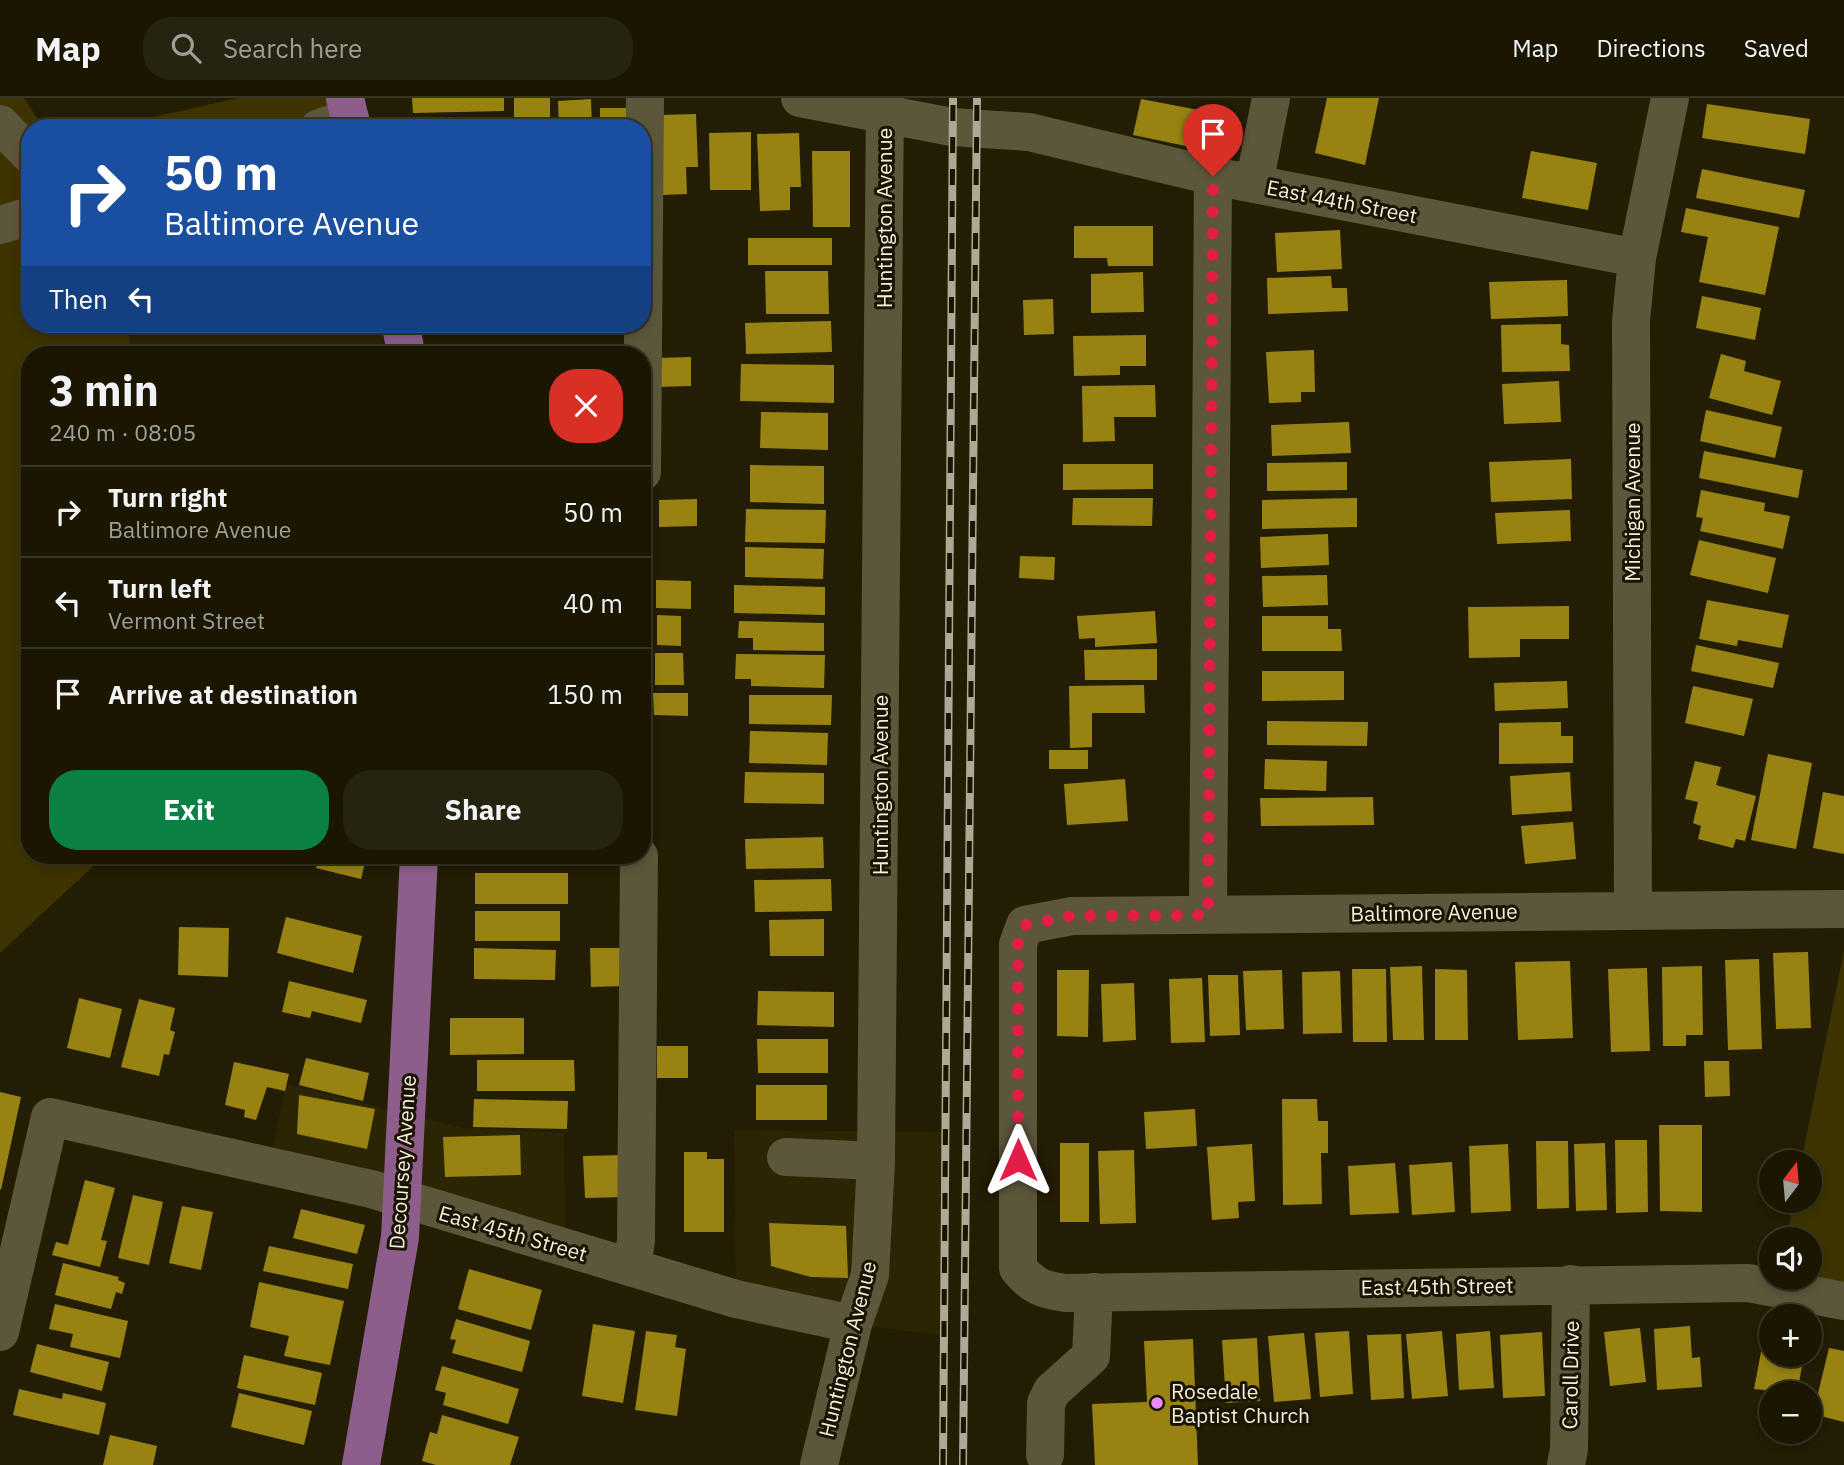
<!DOCTYPE html>
<meta charset="utf-8">
<style>
body{margin:0;font-family:"IBM Plex Sans",sans-serif;background:#272311;color:#f1f3f6;height:100vh;display:flex;flex-direction:column;font-size:26px;white-space:nowrap}
*{box-sizing:border-box;margin:0}
p{font-size:23px;color:#9f9f99}
.icon{flex:none;width:38px;height:38px;fill:none;stroke:currentColor;stroke-width:2;stroke-linecap:round;stroke-linejoin:round}
.map{position:relative;flex:1;overflow:hidden}
.side{position:absolute;left:21px;top:248px;width:630px;height:518px;display:flex;flex-direction:column;background:#1a1602;border-radius:28px;box-shadow:0 4px 10px #0003,0 0 0 2px #383524}
.side>*{flex:none}
.top-card{position:absolute;left:21px;top:21px;width:630px;height:214px;border-radius:28px;box-shadow:0 4px 10px #0003,0 0 0 2px #383524;background:#1a4fa0;color:#fff;overflow:hidden}
.needle{width:46px;rotate:16deg}
.controls{position:absolute;left:1759px;top:1052px;display:grid;gap:14px}
.controls a{display:grid;place-items:center;width:63px;height:63px;border-radius:50%;background:#1a1602;box-shadow:0 4px 10px #0003,0 0 0 2px #383524;font-size:35px}
.pin{position:absolute;display:grid;place-items:center;width:60px;height:60px;color:#fff;margin:-72px -30px;border-radius:50% 50% 50% 0;rotate:-45deg;box-shadow:0 0 7px #0007}
.pin .icon{rotate:45deg}
.me{position:absolute;width:77px;margin:-38px;rotate:0deg;stroke-linejoin:round;filter:drop-shadow(0 0 5px #0008)}
.turn{display:flex;align-items:center;gap:24px;height:147px;padding:0 28px;font-size:32px}
.turn .icon{width:91px;height:91px;stroke-width:2.5}
.turn b{display:block;font-size:49px;line-height:60px}
.then{display:flex;align-items:center;height:66px;padding:0 28px;background:#0003;gap:14px;font-size:26px}
.round{display:grid;place-items:center;flex:none;width:74px;height:74px;border-radius:28px;background:#272311}
.headline{display:flex;align-items:center;justify-content:space-between;height:119px;padding:0 28px}
h1{font-size:42px;font-weight:700;line-height:52px}
.cta{display:flex;gap:14px;margin-top:auto;padding:14px 28px}
.cta a{flex:1;height:80px;border-radius:28px;background:#0b8043;color:#fff;font-size:28px;font-weight:700;line-height:80px;text-align:center}
.cta a+a{background:#272311;color:#f1f3f6}
ul{padding:0;list-style:none}
li{display:flex;align-items:center;gap:21px;height:91px;padding:0 28px;border-top:2px solid #383524}
li div{flex:1}
li b{display:block;font-size:26px}
li em{font-style:normal}
header{display:flex;align-items:center;gap:42px;box-sizing:border-box;height:98px;padding:0 35px;background:#1a1602;border-bottom:2px solid #383524}
header strong{font-size:33px}
nav{display:flex;gap:38px;margin-inline-start:auto;font-size:24px}
.search{width:490px;height:63px;background:#272311;display:flex;align-items:center;gap:18px;box-sizing:border-box;padding:0 24px;border-radius:28px;color:#9f9f99;font-size:26px}
.map>svg:first-child{display:block}
.built{fill:#2c2504}
.green{fill:#3d3300}
.building{fill:#988312}
.lines{fill:none;stroke-linecap:round;stroke-linejoin:round}
.minor{stroke:#5c563b;stroke-width:38}
.major{stroke:#8d5e8b;stroke-width:38}
.rail-casing{stroke:#ada997;stroke-width:8}
.rail{stroke:#191300;stroke-width:5;stroke-dasharray:16;stroke-linecap:butt}
.route{stroke:#e11d48;stroke-width:12;stroke-dasharray:0 21.6}
.poi-dot{fill:#e98dfe;stroke:#191300;stroke-width:2.5}
.labels{text-anchor:middle;dominant-baseline:central;stroke-width:6;stroke-linejoin:round;paint-order:stroke}
.street-label{font-size:21px;fill:#f1eedf;stroke:#191300}
.poi-label{font-size:21px;fill:#f1eedf;stroke:#191300;text-anchor:start}
</style>
<header>
<strong>Map</strong>
<div class="search"><svg class="icon" aria-label="search" viewBox="0 0 24 24"><circle cx="10" cy="10" r="6"/><path d="M15 15l6 6"/></svg>Search here</div>
<nav><a>Map</a><a>Directions</a><a>Saved</a></nav>
</header>
<div class="map">
<svg width="1844" height="1367" viewBox="0 0 1844 1367">
<rect width="100%" height="100%" fill="#221d03"/>
<!-- built -->
<path class="built" d="M129,226h272l5,31h-277z
M286,986l177,44 101,5 1,115 -296,-83z
M734,1032l212,2 -2,204 -91,-12 -117,-25z"/>
<!-- green -->
<path class="green" d="M0,0h24l13,20 25,10h-32v196h99v31h-99v501h74l-104,97z
M239,0h106l7,30h-249z
M1844,853v350l-34,-23v-39h-24l8,-38 16,-1v-38h-9z"/>
<!-- building -->
<path class="building" d="M412,0h92v13l-91,2z
M514,0h36v30h-36z
M1327,0h52l-14,67 -50,-12z
M591,1l1,29h-33l-1,-27z
M1141,1l68,13 -3,16 8,2 -4,21 -77,-16z
M1707,6l103,15 -5,35 -103,-16z
M600,10h33v20h-33z
M696,16l2,53h-12l1,27 -25,1 -2,-80z
M751,34v58h-41l-1,-57z
M799,35l2,54h-11v23l-30,1 -3,-77z
M812,53h38v76h-37z
M1531,53l66,12 -9,47 -66,-12z
M1702,71l103,21 -6,28 -103,-20z
M1686,110l93,19 -14,68 -66,-13 9,-45 -27,-5z
M1074,128h79v40h-45l-1,-8h-33z
M1340,132l2,39 -65,3 -2,-39z
M748,140h84v27h-84z
M765,173h63l1,43h-63z
M1143,174l1,40 -53,1v-39z
M1331,178l1,12h15l1,23 -80,3 -1,-36z
M1567,182l1,36 -77,3 -2,-37z
M1702,198l59,12 -6,32 -59,-12z
M1053,201l1,35 -30,1 -1,-35z
M831,223l1,31 -86,2 -1,-31z
M472,226h79l1,8 -80,3z
M1561,226v20l8,1 1,26 -68,1 -1,-47z
M1146,237v31h-26v9l-46,1 -1,-40z
M1314,252l1,42h-14v10l-32,1 -3,-51z
M569,253v4h-86v-2z
M1721,256l25,7 -2,10 37,10 -9,34 -63,-17z
M691,259v29l-34,1 -1,-29z
M741,266l93,1v38l-94,-2z
M1559,283l2,41 -57,2 -2,-40z
M1155,287l1,32h-42l1,24 -32,1 -1,-56z
M1706,312l76,17 -7,31 -75,-17z
M761,314l67,1v37l-68,-2z
M1349,324l2,31 -79,3 -1,-31z
M1704,353l99,19 -5,28 -99,-20z
M1571,361l1,40 -81,3 -2,-40z
M1347,364v28l-80,1v-28z
M1063,366h90v25l-90,1z
M750,367l74,1v38l-74,-2z
M1701,392l64,13 -1,8 26,5 -7,33 -83,-18 3,-13 -7,-1z
M1073,400h80l-1,28 -80,-1z
M1357,400v29l-95,2v-29z
M697,401v27l-38,1v-27z
M746,411l80,1 -1,33 -80,-1z
M1570,412l1,31 -74,3 -2,-31z
M1328,436l1,31 -68,3 -1,-31z
M1699,442l77,18 -8,35 -78,-18z
M745,449l79,2 -1,30 -78,-2z
M1020,458l35,1 -1,23 -35,-2z
M1327,477l1,30 -65,2 -1,-31z
M656,482l35,1v28l-35,-1z
M734,487l91,2v28l-91,-2z
M1707,502l82,15 -7,33 -44,-8 -1,6 -38,-7z
M1569,508v33h-49v18l-51,1 -1,-51z
M1155,513l2,32 -62,4v-9l-16,1 -2,-23z
M657,517l24,1v30l-24,-1z
M1262,518h66v13h13l1,22h-80z
M739,523l85,2v28l-71,-1v-12h-15z
M1696,547l83,18 -6,25 -82,-17z
M1157,551v31h-72l-1,-30z
M655,555h28l1,32h-29z
M736,556l89,1 -1,33 -73,-2v-7h-16z
M1262,573h82v29l-82,1z
M1567,583l1,27 -73,3 -1,-28z
M1144,587l1,28h-53v34l-22,1 -1,-62z
M1693,588l60,13 -9,37 -59,-13z
M653,595h35v23l-34,-1z
M749,597h83l-1,30 -82,-1z
M1267,623l101,1 -1,24 -100,-1z
M1561,624v14h12v27l-74,1v-41z
M750,633l78,2 -1,32 -78,-2z
M1049,652h39v19h-39z
M1768,656l44,9 -16,86 -45,-9z
M1265,661l62,2 -1,30 -62,-2z
M1695,663l26,6 -5,18 40,11 -11,45 -9,-2 -3,9 -35,-9 3,-13 -8,-3 5,-21 -13,-3z
M745,674l79,1v31l-80,-1z
M1570,674l2,39 -60,4 -2,-39z
M1125,681l3,42 -61,4 -3,-41z
M1823,694l21,4v58l-31,-6z
M1373,699l1,28 -113,1 -1,-28z
M1573,724l3,37 -51,5 -4,-38z
M823,739l1,31 -78,1 -1,-30z
M319,758h54l-1,4 -6,-2 -5,21 -45,-11z
M488,758h79v7h-79z
M586,758h36v4l-35,1z
M475,775h93v31h-93z
M831,781l1,32 -77,1 -1,-32z
M475,813h85v30h-85z
M286,819l76,19 -9,37 -76,-20z
M824,821v37h-54l-1,-36z
M179,829l50,1 -1,49 -50,-2z
M474,850l82,2 -1,30 -81,-1z
M590,850h34l1,38 -34,1z
M1808,854l3,76 -35,1 -3,-76z
M1759,861l3,90 -34,1 -3,-90z
M1570,863l3,77 -55,2 -3,-78z
M1422,868l2,74h-31l-3,-73z
M1702,868l1,69h-17v11h-23l-1,-79z
M1647,870l3,83 -39,1 -3,-83z
M1352,871h34l1,73h-34z
M1435,871l32,1 1,70h-33z
M1057,872h32l-1,67 -31,-1z
M1282,872l2,59 -38,1 -3,-59z
M1340,873l2,62 -39,1 -1,-62z
M1208,877h30l2,60 -30,1z
M1202,880l3,64 -34,1 -2,-64z
M289,883l78,19 -6,23 -49,-12 -2,7 -28,-6z
M1134,885l2,57 -33,2 -2,-58z
M758,893l76,1v35l-77,-2z
M79,900l43,11 -12,49 -43,-10z
M139,901l36,9 -5,22 5,2 -6,23 -5,-1 -5,22 -38,-9z
M450,920h74v36l-74,1z
M757,941h71v34h-70z
M657,948h31v32h-31z
M306,960l63,15 -6,28 -64,-16z
M477,962h97l1,31h-98z
M1704,963h25l1,35 -25,1z
M234,964l55,12 -4,17 -18,-4 -11,33 -12,-3 1,-7 -20,-5z
M756,987h71v35h-71z
M0,994l21,5 -20,93 -1,-1z
M299,997l76,14 -8,40 -70,-15z
M474,1001l94,2 -1,28 -94,-2z
M1282,1001h35l1,22h10v32h-7l1,51 -39,1z
M1195,1011l2,37 -51,3 -2,-37z
M1659,1027h43v87l-42,-1z
M520,1037l1,40 -76,2 -2,-40z
M1615,1042h32l1,72 -32,1z
M1536,1043h32l1,67 -32,1z
M1060,1045h29v79h-29z
M1605,1045l2,67 -31,1 -2,-67z
M1252,1046l3,57 -17,1 1,16 -27,2 -5,-73z
M1508,1046l3,67 -40,2 -2,-67z
M1134,1052l2,73 -36,1 -2,-73z
M684,1054h23v7h17v73h-40z
M624,1057l2,42 -41,1 -2,-42z
M1452,1064l3,50 -43,3 -3,-50z
M1395,1065l4,50 -49,2 -2,-49z
M85,1082l30,8 -14,52 6,1 -7,26 -48,-12 4,-13 12,3z
M133,1097l30,7 -14,63 -31,-7z
M182,1108l31,6 -12,58 -32,-7z
M301,1111l64,16 -8,29 -64,-16z
M769,1125l77,3 2,52 -37,-1 -40,-11z
M269,1148l84,18 -5,25 -85,-18z
M63,1165l56,14 -1,3 7,3 -3,11 -6,-2 -5,17 -56,-14z
M469,1171l73,21 -11,40 -73,-21z
M259,1184l85,19 -14,64 -46,-9 5,-20 -39,-9z
M55,1206l73,17 -8,37 -50,-11 3,-13 -24,-5z
M456,1221l74,22 -8,31 -70,-19 4,-13 -6,-1z
M593,1226l42,7 -12,72 -41,-7z
M1690,1228l2,32 8,-1 2,30 -45,3 -3,-61z
M1640,1230l6,54 -36,4 -6,-54z
M646,1233l31,4 -2,12 11,2 -9,67 -42,-6z
M1349,1233l4,63 -33,3 -5,-64z
M1442,1233l6,65 -36,3 -6,-65z
M1490,1233l4,57 -35,2 -3,-56z
M1542,1234l3,64 -42,2 -3,-63z
M1304,1235l7,66 -37,3 -6,-66z
M1401,1236l3,64 -33,2 -4,-65z
M1257,1240l3,63 -34,2 -4,-63z
M1193,1241l5,126h-103l-3,-61 55,-2 -3,-61z
M37,1246l72,18 -7,29 -72,-19z
M1762,1249l9,2v5l33,2 -7,37 -43,-4z
M1829,1250l15,3v71l-31,-8z
M244,1257l78,18 -7,32 -78,-17z
M442,1268l77,23 -11,35 -65,-19 3,-12 -11,-3z
M19,1291l43,10 1,-6 43,10 -7,32 -86,-20z
M239,1295l73,18 -8,34 -73,-18z
M442,1317l77,22 -9,28h-74l-14,-4 8,-29 7,2z
M110,1337l47,11 -4,19h-50z"/>
<g class="lines">
<!-- minor -->
<path class="minor" d="M800,0l152,29 77,5 184,44 424,82
M0,26l30,31
M319,30l31,-10
M1254,86l17,-86
M0,127l30,-9
M642,374l3,-374
M1633,811l-2,-588 6,-63 33,-160
M1844,811l-772,7 -47,9 -7,19v324c14,18 25,22 47,25l683,-10 96,18
M1208,817l5,-739
M786,1059l90,4
M632,1170l4,-27 3,-385
M0,1234l50,-215 321,72 365,110 117,25
M1045,1357l1,-52 6,-12 39,-35 3,-64
M819,1367l34,-141 17,-49 6,-114 9,-1063
M1566,1367l3,-16 2,-165"/>
<!-- major -->
<path class="major" d="M345,0l7,30
M401,226l5,31
M361,1367l39,-228 19,-381"/>
<!-- rail casing -->
<g class="rail-casing">
<path id="rail" d="M943,1367l10,-1367
M963,1367l14,-1367"/>
</g>
<!-- rail -->
<use href="#rail" class="rail"/>
</g>
<g class="lines">
<!-- route -->
<path class="route" d="M1018,1062v-216l7,-19 47,-9 136,-1 5,-739"/>
</g>
<!-- markers -->
<circle class="poi-dot" cx="1157" cy="1305" r="7"/>
<g class="labels">
<!-- street labels -->
<g class="street-label">
<text transform="translate(1342 103) rotate(11)">East 44th Street</text>
<text transform="translate(884 120) rotate(-90)">Huntington Avenue</text>
<text transform="translate(1632 404) rotate(-90)">Michigan Avenue</text>
<text transform="translate(880 687) rotate(-90)">Huntington Avenue</text>
<text transform="translate(1434 814) rotate(-1)">Baltimore Avenue</text>
<text transform="translate(402 1064) rotate(-86)">Decoursey Avenue</text>
<text transform="translate(513 1135) rotate(16)">East 45th Street</text>
<text transform="translate(1437 1188) rotate(-1)">East 45th Street</text>
<text transform="translate(847 1251) rotate(-76)">Huntington Avenue</text>
<text transform="translate(1570 1277) rotate(-89)">Caroll Drive</text>
</g>
<!-- poi labels -->
<g class="poi-label">
<text x="1171" y="1293">Rosedale<tspan x="1171" dy="24">Baptist Church</tspan></text>
</g>
</g>
</svg>
<div class="controls">
<a><svg class="needle" viewBox="-14 -14 28 28"><path d="M0-13l5 13h-10z" fill="#e53935"/><path d="M0 13l5-13h-10z" fill="#9f9f99"/></svg></a>
<a><svg class="icon" aria-label="sound" viewBox="0 0 24 24"><path d="M4 9h4l5-4v14l-5-4H4zM17 9q2 3 0 6"/></svg></a>
<a>+</a>
<a>−</a>
</div>
<div class="pin" style="left:1213px;top:78px;background:#d93025"><svg class="icon" aria-label="arrive" viewBox="0 0 24 24"><path d="M6 21V4h12l-3 4 3 4H6"/></svg></div>
<svg class="me" style="left:1018px;top:1062px" viewBox="-20 -20 40 40"><path d="M0-17L14 15 0 8-14 15z" fill="#e11d48" stroke="#fff" stroke-width="4"/></svg>
<div class="top-card">
<div class="turn"><svg class="icon" aria-label="right" viewBox="0 0 24 24"><path d="M7 20v-9h11M14 6l5 5-5 5"/></svg><div><b>50 m</b>Baltimore Avenue</div></div>
<div class="then">Then<svg class="icon" aria-label="left" viewBox="0 0 24 24"><path d="M17 20v-9H6M10 6l-5 5 5 5"/></svg></div>
</div>
<section class="side">
<div class="headline"><div><h1>3 min</h1><p>240 m · 08:05</p></div><a class="round" style="background:#d93025;color:#fff"><svg class="icon" aria-label="close" viewBox="0 0 24 24"><path d="M6 6l12 12M18 6L6 18"/></svg></a></div>
<ul>
<li><svg class="icon" aria-label="right" viewBox="0 0 24 24"><path d="M7 20v-9h11M14 6l5 5-5 5"/></svg><div><b>Turn right</b><p>Baltimore Avenue</p></div><em>50 m</em></li>
<li><svg class="icon" aria-label="left" viewBox="0 0 24 24"><path d="M17 20v-9H6M10 6l-5 5 5 5"/></svg><div><b>Turn left</b><p>Vermont Street</p></div><em>40 m</em></li>
<li><svg class="icon" aria-label="arrive" viewBox="0 0 24 24"><path d="M6 21V4h12l-3 4 3 4H6"/></svg><div><b>Arrive at destination</b></div><em>150 m</em></li>
</ul>
<div class="cta"><a>Exit</a><a>Share</a></div>
</section>
</div>
